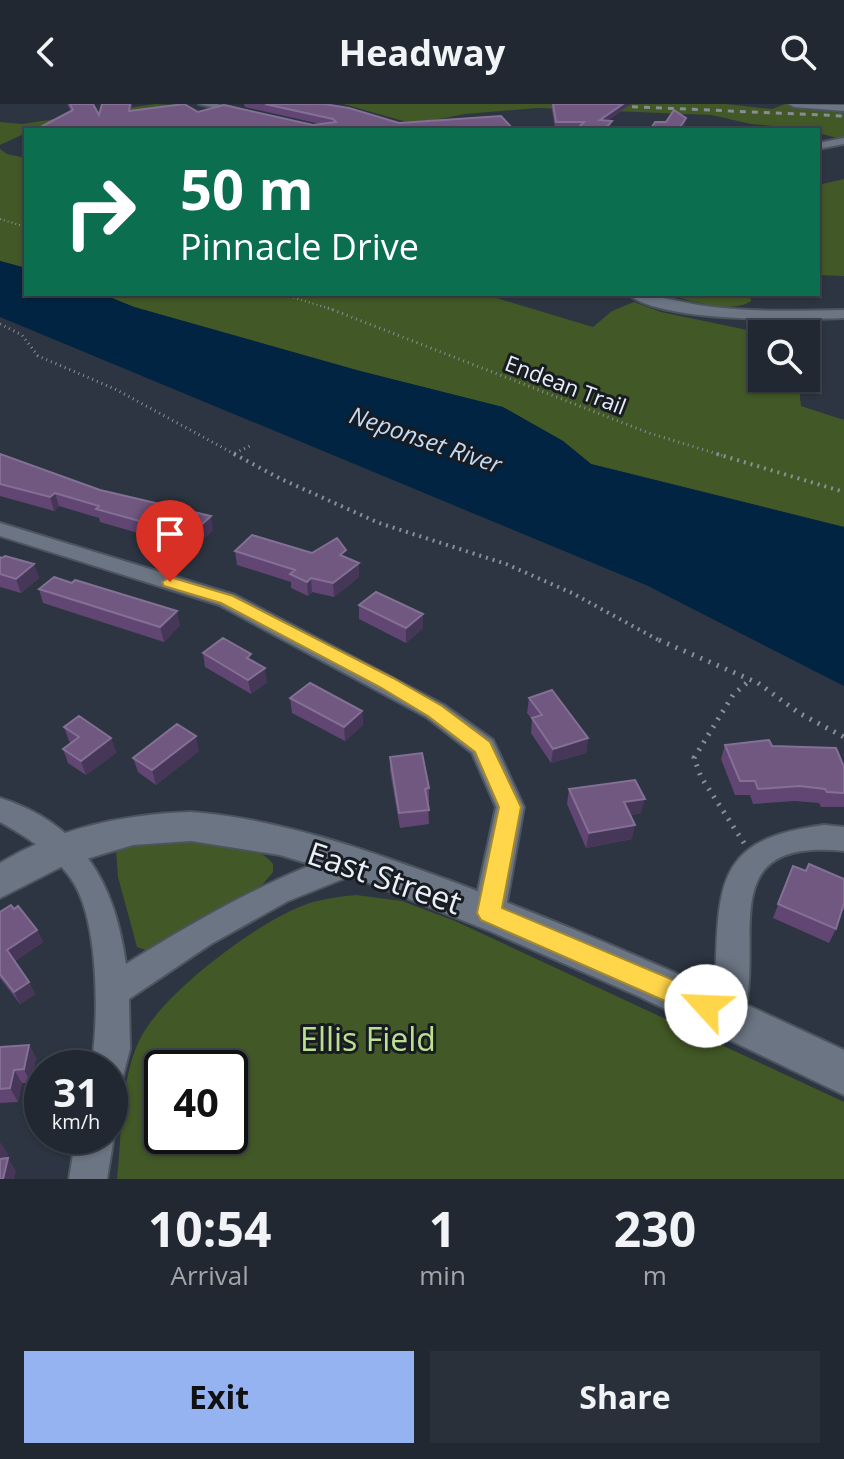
<!DOCTYPE html>
<style>
body{margin:0;font-family:"Open Sans",sans-serif;background:#293039;color:#f1f3f6;height:100vh;display:flex;flex-direction:column;font-size:30px;white-space:nowrap}
*{box-sizing:border-box;margin:0}
p{font-size:26px;color:#a2a6ab}
.icon{flex:none;width:44px;height:44px;fill:none;stroke:currentColor;stroke-width:2;stroke-linecap:round;stroke-linejoin:round}
.map{position:relative;height:1075px;overflow:hidden}
.panel{display:flex;flex-direction:column;background:#212831;flex:1}
.panel>*{flex:none}
.top-card{position:absolute;left:24px;top:24px;width:796px;height:168px;border-radius:0px;box-shadow:0 2px 6px #0004,0 0 0 2px #3e444d;background:#0b6e4f;color:#fff;overflow:hidden}
.controls{position:absolute;left:748px;top:216px;display:grid;gap:16px}
.controls a{display:grid;place-items:center;width:72px;height:72px;border-radius:0px;background:#212831;box-shadow:0 2px 6px #0004,0 0 0 2px #3e444d;font-size:40px}
.speed{position:absolute;left:24px;top:946px;display:flex;gap:16px;font-size:40px;font-weight:700;text-align:center}
.speed>*{display:grid;place-content:center;width:104px;height:104px;border-radius:50%;background:#212831;box-shadow:0 2px 6px #0004,0 0 0 2px #3e444d;line-height:1}
.speed small{font-size:20px;font-weight:400}
.speed .limit{border:4px solid #111;border-radius:12px;background:#fff;color:#111}
.pin{position:absolute;display:grid;place-items:center;width:68px;height:68px;color:#fff;margin:-82px -34px;border-radius:50% 50% 50% 0;rotate:-45deg;box-shadow:0 0 8px #0007}
.pin .icon{rotate:45deg}
.me{position:absolute;width:88px;margin:-44px;rotate:295deg;stroke-linejoin:round;filter:drop-shadow(0 0 6px #0008)}
.turn{display:flex;align-items:center;gap:28px;height:168px;padding:0 24px;font-size:36px}
.turn .icon{width:104px;height:104px;stroke-width:2.5}
.turn b{display:block;font-size:56px;line-height:68px}
.eta{display:flex;justify-content:space-evenly;align-items:center;height:136px;text-align:center}
.eta b{font-size:48px;font-weight:700;line-height:56px}
.primary-button{display:flex;gap:16px;margin-top:auto;padding:16px 24px}
.primary-button a{flex:1;height:92px;border-radius:0px;background:#95b2f1;color:#111;font-size:32px;font-weight:700;line-height:92px;text-align:center}
.primary-button a+a{background:#293039;color:#f1f3f6}
header{display:flex;justify-content:space-between;align-items:center;height:104px;padding:0 24px;background:#212831;font-size:36px;font-weight:700}
.map>svg:first-child{display:block}
.green{fill:#425826;fill-rule:evenodd}
.water{fill:#002441}
.lines{fill:none;stroke-linecap:round;stroke-linejoin:round}
.minor-casing{stroke:#4c545e;stroke-width:4}
.tertiary-casing{stroke:#4c545e;stroke-width:4}
.path-far3{stroke:#878f99;stroke-width:2;stroke-dasharray:1 3;stroke-linecap:butt}
.path-far2{stroke:#878f99;stroke-width:3;stroke-dasharray:1 4;stroke-linecap:butt}
.path-far1{stroke:#878f99;stroke-width:4;stroke-dasharray:2 5;stroke-linecap:butt}
.path{stroke:#878f99;stroke-width:5;stroke-dasharray:2 7;stroke-linecap:butt}
.minor{fill:#6b7583;fill-rule:evenodd}
.tertiary{fill:#6b7583;fill-rule:evenodd}
.rail{stroke:#858d97;stroke-width:3;stroke-dasharray:6 6;stroke-linecap:butt}
.wall{fill:#614673}
.shaded-wall{fill:#463759}
.building{fill:#705881;stroke:#837094;stroke-width:2}
.route{fill:#ffd54a;stroke:#a68a30;stroke-width:2}
.labels{text-anchor:middle;dominant-baseline:central;stroke-width:6;stroke-linejoin:round;paint-order:stroke}
.far-street-label{font-size:22px;fill:#eaf0f8;stroke:#181c22}
.far-water-label{font-size:24px;font-style:italic;fill:#c0dbf5;stroke:#181c22}
.near-street-label{font-size:32px;fill:#eaf0f8;stroke:#181c22}
.near-park-label{font-size:32px;fill:#bbe18f;stroke:#181c22}
</style>
<header><svg class="icon" aria-label="back" viewBox="0 0 24 24"><path d="M15 5l-7 7 7 7"/></svg>Headway<svg class="icon" aria-label="search" viewBox="0 0 24 24"><circle cx="10" cy="10" r="6"/><path d="M15 15l6 6"/></svg></header>
<div class="map">
<svg width="844" height="1075" viewBox="0 0 844 1075">
<rect width="100%" height="100%" fill="#2c3541"/>
<!-- green -->
<path class="green" d="M155,0l26,1 -80,16 -75,9v3l-26,12v-23l22,2z
M343,0h383l46,5 13,-5 59,6v27l-7,1 -19,-5v-3l-67,-6 -40,-9 -173,-7 -73,6 -51,10z
M0,45l7,5 19,4v110l-26,-7z
M844,75v97l-26,-1v-90z
M102,190h381l110,33 19,-16 22,-9 27,10 105,22h-4v44h36l3,28 43,14v107l-253,-63 -28,-23 -61,-34 -142,-36 -226,-64z
M666,190h84l1,7c-21,14 -62,-1 -85,-7z
M193,735c26,3 63,3 80,25v8l-10,12 -108,69 -18,-6 -19,-70 -2,-28 7,-5z
M356,791l46,6 53,20 389,181v77h-727c5,-44 3,-98 22,-138 21,-46 116,-117 163,-135 17,-7 35,-9 54,-11zM162,964h68v68h-68z"/>
<!-- water -->
<path class="water" d="M0,157l26,7v26h76l32,13 226,64 143,36 60,34 28,23 253,63v159l-198,-101 -646,-268z"/>
<g class="lines">
<!-- minor casing -->
<g class="minor-casing">
<path id="minor" d="M199,0h18l36,9 -5,3z
M789,0l55,1v6l-50,-4z
M844,34v6l-26,5v-6z
M628,190c29,0 56,10 85,13 44,5 88,4 131,3v8c-47,2 -182,5 -216,-24z
M0,419l235,72 209,110 49,35 31,67 -19,106 -5,10 -11,4 -11,-4 -5,-10 23,-106 -24,-54 -46,-36 -207,-112 -219,-69z
M0,694c82,26 115,85 126,166 73,-46 146,-87 228,-115l11,3 4,9 -4,9 -77,31 -77,43 -82,55 1,50 -8,31 -12,5v-17h-19c8,-47 8,-141 -16,-183 -16,-28 -48,-48 -75,-63z
M824,721l20,2v24c-141,-15 -72,103 -105,176l-12,5 -12,-5c-8,-18 0,-39 1,-59 2,-92 7,-130 108,-143z
M110,1023l4,9 -7,43h-38l7,-43h34z"/>
</g>
<!-- tertiary casing -->
<g class="tertiary-casing">
<path id="tertiary" d="M191,708c89,7 173,37 257,68 135,50 266,109 396,170v45l-206,-99 -146,-64 -136,-54 -76,-23 -89,-14 -58,4 -70,21 -63,32v-35c58,-35 124,-49 191,-51z"/>
</g>
<!-- path-far3 -->
<path class="path-far3" d="M0,115l26,8
M282,190l52,16"/>
<!-- path-far2 -->
<path class="path-far2" d="M328,204l321,125 75,23
M0,220l22,11 16,21 77,33 123,67
M235,349l15,-7"/>
<!-- path-far1 -->
<path class="path-far1" d="M234,350l47,25 98,44 127,41 66,29 90,49
M717,350l127,38"/>
<!-- path -->
<path class="path" d="M659,536l99,43 41,30 45,24
M744,739l-43,-66 -7,-19 39,-63 16,-14"/>
<!-- minor -->
<use href="#minor" class="minor"/>
<!-- tertiary -->
<use href="#tertiary" class="tertiary"/>
<!-- rail -->
<path class="rail" d="M572,0l272,12"/>
</g>
<!-- wall -->
<path class="wall" d="M67,0h26l6,11 33,-11 -1,7 67,1 115,13 7,-1 -75,-17 -1,-3h80l75,19 115,7h-479l36,-19z
M551,0h80l-24,17 4,6 -56,1z
M0,350l213,76 -20,19 -93,-27 -1,-4 -40,-12 -5,5 -54,-15z
M235,447l77,2 34,4 13,6v14l-25,20 -22,-5 -4,4 -17,-8v-6l-54,-17z
M0,453l34,7 5,14 -18,15 -21,-6z
M72,479l108,42 -16,17 -121,-39 -4,-14z
M359,501l64,23 -17,15 -47,-24z
M203,549l64,29 -16,12 -46,-27z
M290,594l72,13 1,14 -18,16 -53,-28z
M529,594l59,40 -2,15 -35,10 -20,-30 1,-14 -5,-6z
M64,623l47,11 5,15 -30,22 -18,-12 -5,-14 8,-6 -2,-2z
M725,641l47,1 72,21v40h-23l-2,-4 -24,-2 -42,3 -3,-9h-15l-14,-36z
M199,647l-43,34 -18,-13 -5,-14z
M390,653l39,31v15h-1l1,21 -29,4 -10,-57z
M569,685l72,24 -10,2 1,24 -46,9 -19,-44z
M793,762l13,5 38,8v31l-2,-1 -6,20 -7,14 -56,-25z
M0,808l37,18 6,12 -28,19 14,21 6,12 -15,10 -20,-26z
M29,941l7,13 -5,25h-9l-4,19 -18,1v-56z"/>
<!-- shaded-wall -->
<path class="shaded-wall" d="M623,0h8l-32,22 1,-6z
M686,14l-1,8 -3,4h-4z
M612,17l-1,6 -3,3h-4z
M55,389l4,13 -5,5 -4,-14z
M211,412l2,14 -20,19 -3,-14z
M359,459v14l-25,20 -1,-14z
M34,460l5,14 -18,15 -5,-14z
M311,474l1,14 -4,4 -1,-14z
M177,507l3,14 -16,17 -4,-15z
M423,510v14l-17,15v-15z
M265,564l2,14 -16,12 -3,-14z
M362,607l1,14 -18,16 -1,-14z
M196,632l3,15 -43,34 -4,-15z
M111,634l5,15 -30,22 -5,-14z
M588,634l-2,15 -35,10 2,-14z
M645,695l-4,14 -20,4 3,-15z
M635,721l-3,14 -46,9 3,-15z
M37,826l6,12 -30,20 -6,-12z
M29,878l6,12 -15,10 -6,-12z
M29,941l7,13 -5,25 -7,-14z
M14,966l8,13 -4,19 -8,-14z
M0,1038l8,12 -4,18 -4,-6z
M8,1054l8,13 -2,8h-11z"/>
<!-- building -->
<path class="building" d="M70,0h23l6,11 3,-11h28l-1,7 55,-7 14,8 26,-7 89,20 23,-3 -3,-3 -68,-15h59l25,4 50,15 102,-7 13,14h-479l38,-20z
M553,0h70l-23,16 12,1 -8,9h-28l8,-8h-28z
M674,6l12,8 -8,12h-28l5,-8h11z
M0,350l100,36 111,26 -21,19 -94,-26 3,-3 -44,-13 -5,4 -50,-13z
M252,431l60,18 25,-15 9,12 -6,5 19,8 -26,20 -22,-5 -4,4 -17,-8 5,-4 -60,-19z
M5,452l29,8 -18,15 -16,-5v-17l2,1z
M54,473l18,6 3,-3 102,31 -17,16 -121,-38z
M376,488l47,22 -17,14 -47,-23z
M223,534l28,16 -4,4 18,10 -17,12 -45,-27z
M310,579l52,28 -18,16 -54,-29z
M552,586l36,48 -35,11 -21,-31 10,-3 -13,-17z
M79,612l32,22 -30,23 -18,-12 16,-12 -15,-10z
M177,620l19,12 -44,34 -19,-12z
M769,636l3,6 64,2 8,19v26l-17,-1 -2,-3 -25,-3 -42,3 -3,-8h-15l-15,-36z
M422,649l7,35 -4,1 4,21 -30,3 -9,-56z
M635,676l10,19 -21,3 11,23 -46,8 -20,-44z
M809,760l35,15v24l-8,26 -58,-25 15,-38 13,5z
M11,801l3,4 4,-3 19,24 -30,20 22,32 -15,10 -14,-18v-62z
M29,941l-5,24 -10,1 -4,18 -10,1v-42z
M8,1054l-5,21h-3v-20z"/>
<!-- route -->
<path class="route" d="M170,473l63,19 160,82 49,28 48,36 31,65 -19,101 214,90 3,8 -3,9 -10,3 -9,-3 -216,-95 -4,-7 22,-106 -24,-55 -47,-36 -48,-29 -159,-84 -57,-17 -2,-4z"/>
<g class="labels">
<!-- far-street labels -->
<g class="far-street-label">
<text transform="translate(566 280) rotate(21)">Endean Trail</text>
</g>
<!-- far-water labels -->
<g class="far-water-label">
<text transform="translate(426 335) rotate(19)">Neponset River</text>
</g>
<!-- near-street labels -->
<g class="near-street-label">
<text transform="translate(385 773) rotate(19)">East Street</text>
</g>
<!-- near-park labels -->
<g class="near-park-label">
<text x="368" y="934">Ellis Field</text>
</g>
</g>
</svg>
<div class="controls">
<a><svg class="icon" aria-label="search" viewBox="0 0 24 24"><circle cx="10" cy="10" r="6"/><path d="M15 15l6 6"/></svg></a>
</div>
<div class="speed"><div>31<small>km/h</small></div><div class="limit">40</div></div>
<div class="pin" style="left:170px;top:478px;background:#d93025"><svg class="icon" aria-label="arrive" viewBox="0 0 24 24"><path d="M6 21V4h12l-3 4 3 4H6"/></svg></div>
<svg class="me" style="left:706px;top:902px" viewBox="-20 -20 40 40"><circle r="19" fill="#fff"/><path d="M0-13L10 11 0 6-10 11z" fill="#ffd54a"/></svg>
<div class="top-card">
<div class="turn"><svg class="icon" aria-label="right" viewBox="0 0 24 24"><path d="M7 20v-9h11M14 6l5 5-5 5"/></svg><div><b>50 m</b>Pinnacle Drive</div></div>
</div>
</div>
<section class="panel">
<div class="eta">
<div><b>10:54</b><p>Arrival</p></div>
<div><b>1</b><p>min</p></div>
<div><b>230</b><p>m</p></div>
</div>
<div class="primary-button"><a>Exit</a><a>Share</a></div>
</section>
